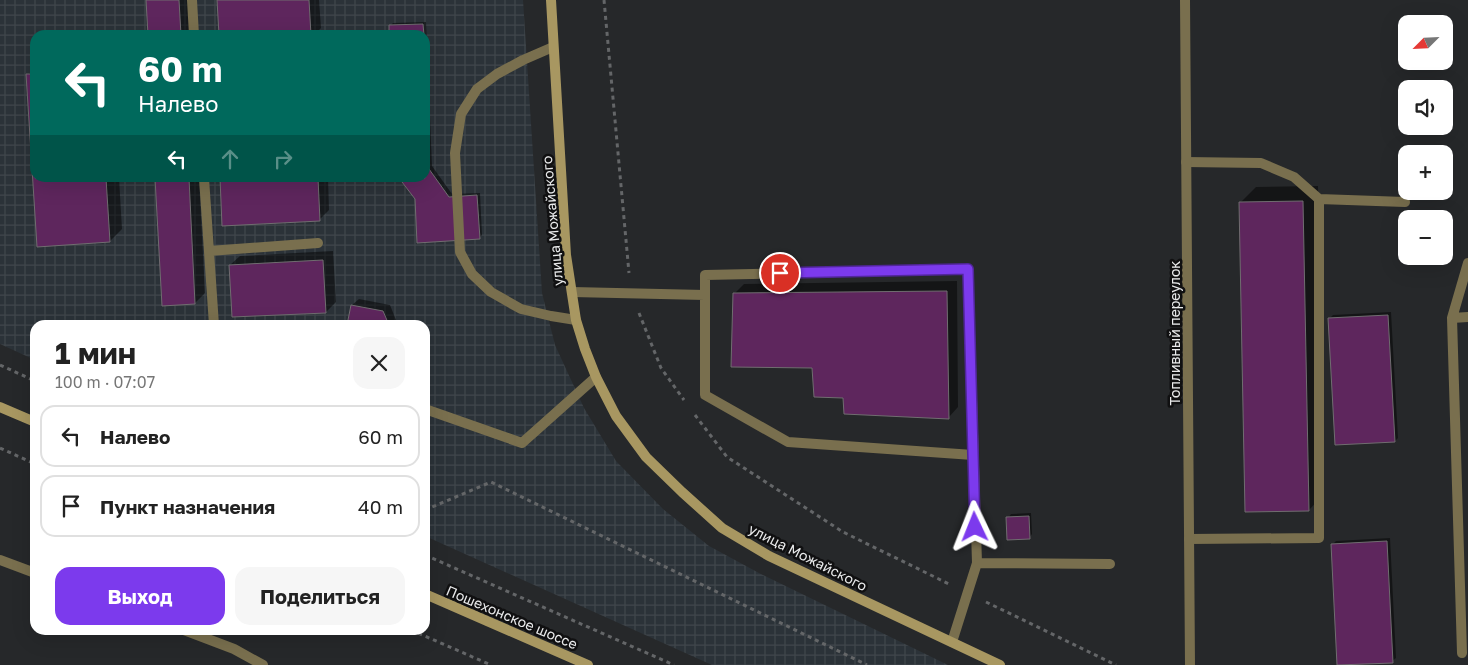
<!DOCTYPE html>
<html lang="ru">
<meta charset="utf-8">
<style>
body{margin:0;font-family:"Golos Text",sans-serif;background:#f6f6f6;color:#222;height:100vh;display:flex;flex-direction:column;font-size:19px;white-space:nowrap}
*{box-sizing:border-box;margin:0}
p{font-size:16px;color:#767676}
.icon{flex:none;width:28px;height:28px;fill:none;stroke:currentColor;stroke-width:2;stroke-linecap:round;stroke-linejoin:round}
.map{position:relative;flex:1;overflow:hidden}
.panel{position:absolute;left:30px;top:320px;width:400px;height:315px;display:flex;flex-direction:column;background:#fff;border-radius:15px;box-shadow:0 5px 20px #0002}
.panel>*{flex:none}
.top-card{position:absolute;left:30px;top:30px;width:400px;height:152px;border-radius:15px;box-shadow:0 5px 20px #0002;background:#00695c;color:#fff;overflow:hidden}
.needle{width:32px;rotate:246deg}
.tools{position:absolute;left:1398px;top:15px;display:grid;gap:10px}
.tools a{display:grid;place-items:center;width:55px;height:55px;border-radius:10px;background:#fff;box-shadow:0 5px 20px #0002;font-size:25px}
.pin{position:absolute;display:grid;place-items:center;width:42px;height:42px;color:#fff;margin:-21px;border:2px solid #fff;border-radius:50%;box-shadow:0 1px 5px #0007}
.me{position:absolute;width:55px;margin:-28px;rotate:358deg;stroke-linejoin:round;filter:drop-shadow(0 0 4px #0008)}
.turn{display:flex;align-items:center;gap:18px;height:105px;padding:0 25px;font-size:22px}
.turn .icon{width:65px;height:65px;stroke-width:2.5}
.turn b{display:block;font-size:35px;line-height:42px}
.lanes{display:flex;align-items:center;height:48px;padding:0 25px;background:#0003;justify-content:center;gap:25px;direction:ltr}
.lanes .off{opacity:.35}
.round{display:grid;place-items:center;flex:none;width:52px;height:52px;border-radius:15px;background:#f6f6f6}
.headline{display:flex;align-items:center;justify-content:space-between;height:85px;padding:0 25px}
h1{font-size:30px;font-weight:700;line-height:38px}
.button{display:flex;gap:10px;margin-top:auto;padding:10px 25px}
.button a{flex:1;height:58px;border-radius:15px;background:#7c3aed;color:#fff;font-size:20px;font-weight:700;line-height:58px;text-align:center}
.button a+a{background:#f6f6f6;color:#222}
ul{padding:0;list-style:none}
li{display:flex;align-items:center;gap:15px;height:62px;margin:0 10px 8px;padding:0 15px;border:2px solid #e0e0e0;border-radius:15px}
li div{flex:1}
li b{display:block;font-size:19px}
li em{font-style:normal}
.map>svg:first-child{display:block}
.industrial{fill:url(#industrial-grid);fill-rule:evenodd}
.shadow{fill:#0007}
.building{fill:#5e265d;stroke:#706d70}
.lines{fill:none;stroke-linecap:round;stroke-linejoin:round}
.path{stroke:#646668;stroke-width:3;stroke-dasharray:4 4;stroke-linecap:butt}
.lane{stroke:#796f4e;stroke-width:10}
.street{stroke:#796f4e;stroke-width:10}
.secondary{stroke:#a89761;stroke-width:10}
.route-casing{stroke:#51269a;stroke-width:12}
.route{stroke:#7c3aed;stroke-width:9}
.labels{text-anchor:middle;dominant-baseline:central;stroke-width:5;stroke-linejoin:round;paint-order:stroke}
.street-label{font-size:14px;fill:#eaebec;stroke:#101011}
</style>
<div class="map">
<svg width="1468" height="665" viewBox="0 0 1468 665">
<defs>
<pattern id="industrial-grid" width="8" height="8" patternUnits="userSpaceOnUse" patternTransform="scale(1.25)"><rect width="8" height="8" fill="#2b3238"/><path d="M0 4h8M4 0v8" fill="none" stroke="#40464b"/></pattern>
</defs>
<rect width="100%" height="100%" fill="#26282a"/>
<!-- industrial -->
<path class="industrial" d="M0,0h523l19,293 13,52 29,63 32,53 47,48 46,37 50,27 189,92h-236l-287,-129v-211h-390v35l-35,-16zM35,35h390v143h-390z"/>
<!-- shadow -->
<path class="shadow" d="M147,0h42l2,35h-42z
M218,0h101l2,28 -7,7h-94z
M426,22l6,144 20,28 28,-1 2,42 -3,3 -63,-40 -15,-20h24v-143h-35v-9l3,-3z
M35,68v110h84l3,51 -12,12 -72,5 -10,-171z
M156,178h43l6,115 -10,10 -32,2z
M221,178h107l1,32 -10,10 -96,5z
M1318,186l6,308 -15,16 -69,-307 16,-16z
M333,251l3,51 -10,10 -96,-47 10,-9z
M957,281l1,126 -9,10 -105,-21 -110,-102 10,-10z
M359,299l31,6 8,20h-49l3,-20z
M1391,312l7,126 -3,3 -65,-123 3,-3z
M1031,513l1,21 -3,4 -21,-20 3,-4z
M1390,538l6,120 -4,3 -59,-117 3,-3z"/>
<!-- building -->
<path class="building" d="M146,0h33l2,35h-33z
M217,0h92l2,35h-92z
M423,24l1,11h-35v-10z
M425,73l4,96h-4z
M26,74h9v104h71l4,64 -73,5z
M425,169h4l20,28 28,-2 3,44 -63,4 -2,-44 -16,-21h26z
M155,178h34l6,126 -33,2z
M220,178h98l2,43 -98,5z
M1303,201l6,310 -64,1 -6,-310z
M323,260l3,53 -94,4 -3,-52z
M947,291l2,128 -105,-5 -1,-16 -29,-1 -2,-29 -81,-1 2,-74z
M351,305l32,6 6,14h-42z
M1388,315l7,127 -60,3 -7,-127z
M1029,516l1,23 -23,1 -1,-23z
M1387,541l6,122 -56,2 -6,-121z"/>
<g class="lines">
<!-- path -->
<path class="path" d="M604,0l25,273
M639,313l22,55 23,32
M0,365l35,16
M695,415l32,42 116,75 106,52
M0,448l35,16
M425,510l66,-28 376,183
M425,555l249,110
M986,602l130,63
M411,630l80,35"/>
<!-- lane -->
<path class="lane" d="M192,0l2,35
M553,47l-30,13 -26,14 -20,15 -16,25 -6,39 5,99 12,22 19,18 30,17 30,7 25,4
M1186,162l75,1 33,14 25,22 86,3
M204,178l10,147
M209,251l109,-8
M572,292l133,3
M1452,318l16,-55
M425,409l97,34 74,-66
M1189,539l130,-1v-339
M0,560l35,13
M977,563l133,1
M184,630l50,19 29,16
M952,642l25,-79 -9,-294 -263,6v120l83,47 185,13
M1462,653l-10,-335 16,-1"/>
<!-- street -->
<path class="street" d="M1185,0l5,665"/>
<!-- secondary -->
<path class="secondary" d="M551,0l15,255 10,65 9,29 11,28 20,39 30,41 36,35 40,36 47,28 231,109
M0,407l35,15
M425,594l163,71"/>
</g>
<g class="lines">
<!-- route casing -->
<g class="route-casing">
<path id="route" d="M780,273l188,-4 7,258"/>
</g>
<!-- route -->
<use href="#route" class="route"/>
</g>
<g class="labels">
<!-- street labels -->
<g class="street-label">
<text transform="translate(552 221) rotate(-95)">улица Можайского</text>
<text transform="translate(1174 333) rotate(-90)">Топливный переулок</text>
<text transform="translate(808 557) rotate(27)">улица Можайского</text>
<text transform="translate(512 617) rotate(23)">Пошехонское шоссе</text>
</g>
</g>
</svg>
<div class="tools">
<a><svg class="needle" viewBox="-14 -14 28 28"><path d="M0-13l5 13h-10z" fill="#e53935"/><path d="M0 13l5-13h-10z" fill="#767676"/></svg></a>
<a><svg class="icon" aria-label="sound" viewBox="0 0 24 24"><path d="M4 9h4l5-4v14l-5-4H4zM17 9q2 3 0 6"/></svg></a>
<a>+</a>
<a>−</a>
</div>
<div class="pin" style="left:780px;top:273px;background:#d93025"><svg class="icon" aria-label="arrive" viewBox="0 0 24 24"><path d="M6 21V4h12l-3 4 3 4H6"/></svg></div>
<svg class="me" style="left:975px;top:527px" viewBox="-20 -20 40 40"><path d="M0-17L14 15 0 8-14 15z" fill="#7c3aed" stroke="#fff" stroke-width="4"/></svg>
<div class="top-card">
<div class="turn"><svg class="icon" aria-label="left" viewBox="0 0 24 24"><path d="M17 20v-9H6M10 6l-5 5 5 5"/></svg><div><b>60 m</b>Налево</div></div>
<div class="lanes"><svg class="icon" aria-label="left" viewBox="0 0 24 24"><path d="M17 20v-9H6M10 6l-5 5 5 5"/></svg><svg class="icon off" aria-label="ahead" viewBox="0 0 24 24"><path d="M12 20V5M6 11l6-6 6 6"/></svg><svg class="icon off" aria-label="right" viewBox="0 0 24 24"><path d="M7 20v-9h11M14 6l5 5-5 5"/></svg></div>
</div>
<section class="panel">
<div class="headline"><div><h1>1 мин</h1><p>100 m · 07:07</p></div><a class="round"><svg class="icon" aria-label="close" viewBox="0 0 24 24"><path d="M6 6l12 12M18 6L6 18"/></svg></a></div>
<ul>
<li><svg class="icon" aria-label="left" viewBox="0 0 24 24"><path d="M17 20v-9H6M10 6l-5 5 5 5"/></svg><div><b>Налево</b></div><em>60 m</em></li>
<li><svg class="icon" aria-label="arrive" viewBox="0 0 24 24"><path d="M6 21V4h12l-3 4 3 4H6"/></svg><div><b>Пункт назначения</b></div><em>40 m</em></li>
</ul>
<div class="button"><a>Выход</a><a>Поделиться</a></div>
</section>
</div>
